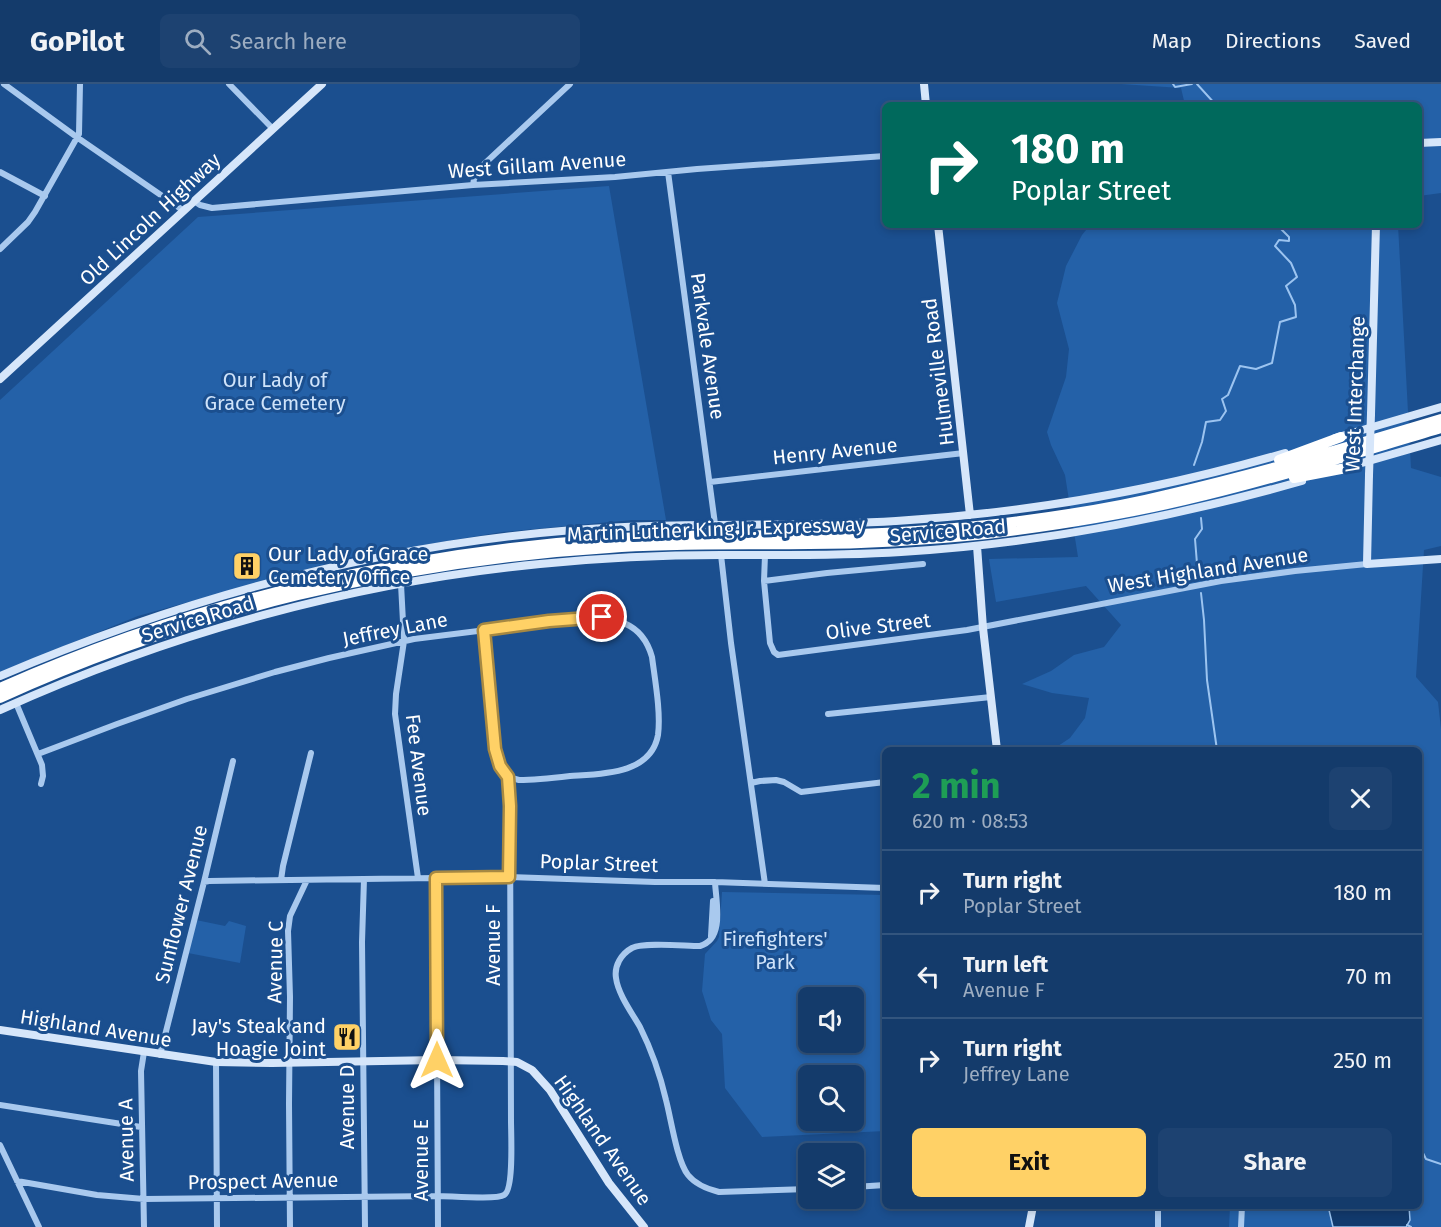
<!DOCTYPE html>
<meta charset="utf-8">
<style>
body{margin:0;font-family:"Fira Sans",sans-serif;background:#1d4271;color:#f1f3f6;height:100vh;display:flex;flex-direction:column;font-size:22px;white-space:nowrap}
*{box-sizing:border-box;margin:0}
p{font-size:20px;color:#9dadc1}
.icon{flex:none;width:33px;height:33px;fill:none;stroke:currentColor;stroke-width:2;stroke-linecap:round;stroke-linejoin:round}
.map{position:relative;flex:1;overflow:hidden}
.details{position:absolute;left:882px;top:663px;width:540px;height:462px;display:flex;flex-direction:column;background:#143b6b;border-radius:9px;box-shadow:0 3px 9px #0003,0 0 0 2px #33557e}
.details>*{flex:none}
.hud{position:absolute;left:882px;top:18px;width:540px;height:126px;border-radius:9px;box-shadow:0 3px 9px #0003,0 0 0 2px #33557e;background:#00695c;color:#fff;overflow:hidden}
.tools{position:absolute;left:798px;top:903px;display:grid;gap:12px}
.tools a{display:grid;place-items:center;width:66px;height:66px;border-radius:9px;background:#143b6b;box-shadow:0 3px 9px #0003,0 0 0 2px #33557e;font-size:30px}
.pin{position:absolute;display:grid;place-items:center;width:51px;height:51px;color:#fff;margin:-26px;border:3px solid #fff;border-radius:50%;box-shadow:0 2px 6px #0007}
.me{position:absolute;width:66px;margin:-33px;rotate:0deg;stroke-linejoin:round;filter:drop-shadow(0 0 4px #0008)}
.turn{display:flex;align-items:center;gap:21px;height:126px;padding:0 30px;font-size:27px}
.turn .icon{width:78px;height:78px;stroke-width:2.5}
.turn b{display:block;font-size:42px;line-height:51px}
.round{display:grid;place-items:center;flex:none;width:63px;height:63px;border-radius:9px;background:#1d4271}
.headline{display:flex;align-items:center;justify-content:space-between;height:102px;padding:0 30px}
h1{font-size:36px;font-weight:700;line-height:45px;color:#1e9e55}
.primary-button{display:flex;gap:12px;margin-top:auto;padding:12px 30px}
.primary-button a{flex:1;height:69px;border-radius:9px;background:#ffd166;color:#111;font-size:24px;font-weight:700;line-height:69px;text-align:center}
.primary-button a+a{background:#1d4271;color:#f1f3f6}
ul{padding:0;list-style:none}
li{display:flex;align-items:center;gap:18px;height:84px;padding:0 30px;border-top:2px solid #33557e}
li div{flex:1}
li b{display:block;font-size:22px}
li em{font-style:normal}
header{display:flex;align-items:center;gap:36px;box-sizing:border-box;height:84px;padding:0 30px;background:#143b6b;border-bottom:2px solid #33557e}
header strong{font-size:28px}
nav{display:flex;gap:33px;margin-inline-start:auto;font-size:21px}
.search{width:420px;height:54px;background:#1d4271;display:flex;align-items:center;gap:15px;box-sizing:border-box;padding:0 21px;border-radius:9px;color:#9dadc1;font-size:22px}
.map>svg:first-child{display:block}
.green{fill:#2461a8;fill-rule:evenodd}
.water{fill:#123a6d;stroke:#9cc4f0;stroke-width:1.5}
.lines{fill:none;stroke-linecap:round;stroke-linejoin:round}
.stream{stroke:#9cc4f0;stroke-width:2}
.street{stroke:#a9c9ee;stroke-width:6}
.secondary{stroke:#d6e6fa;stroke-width:8}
.highway{stroke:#fff;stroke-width:10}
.secondary-bridge{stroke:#d6e6fa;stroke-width:8}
.route-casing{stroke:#a68842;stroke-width:15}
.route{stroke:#ffd166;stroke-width:10}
.labels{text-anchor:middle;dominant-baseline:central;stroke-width:6;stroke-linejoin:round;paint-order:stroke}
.street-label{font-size:20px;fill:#fff;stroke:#1b4f8f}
.park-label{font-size:20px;fill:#cfe3fa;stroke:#1b4f8f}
.poi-label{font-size:20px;fill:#fff;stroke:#1b4f8f;text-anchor:start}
</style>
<header>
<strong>GoPilot</strong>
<div class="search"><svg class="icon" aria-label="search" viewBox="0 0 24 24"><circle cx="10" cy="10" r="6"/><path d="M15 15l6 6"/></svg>Search here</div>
<nav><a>Map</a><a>Directions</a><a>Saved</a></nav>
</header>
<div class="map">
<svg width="1441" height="1143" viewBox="0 0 1441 1143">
<rect width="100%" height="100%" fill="#1b4f8f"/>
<!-- green -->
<path class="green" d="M1121,0h320v109l-22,3v-91h-234l-4,-17z
M609,102l57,334h-34l-130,12 -151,25 -213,59 -138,56v-272l198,-183z
M1090,141h308l13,243 30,9v69l-17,4 -8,127 22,25 3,27v498h-212l1,-21h189v-456h-367l18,-12 15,-20 4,-20 -37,-5 -30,-9 29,-13 23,-16 30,-8 17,-22 -35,-39 -90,16 -7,-43 89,-2 -13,-82 -14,-30 -4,-13 19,-55 3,-28 -12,-46 9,-37 16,-31z
M722,808l163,3v236l-123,6 -37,-49 -3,-54 -11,-14 -9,-29 3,-37 12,-13 2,-4zM808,914h46v44h-46zM808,992h46v44h-46z
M196,836l29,6 4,-5 17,5 -6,37 -52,-10z"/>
<!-- water -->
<path class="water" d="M1330,1122h79l1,14 -4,7h-73l-4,-17z"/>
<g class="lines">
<!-- stream -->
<path class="stream" d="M1173,0l2,3 17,-3
M1197,0l19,21
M1194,381l8,-23 4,-20 14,-2 6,-9 -4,-12 6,-4 12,-29 16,3 16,-6 8,-41 16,-5 -1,-12 -9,-19 11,-9 -6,-14 -16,-17 4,-6 10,1v-4l-9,-9 -1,-3
M1198,492l-3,-37 7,-10 -1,-11
M1201,509l3,27 3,60 10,70
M1419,1061l7,14 15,5
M1407,1141l4,2"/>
<!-- street -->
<path class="street" d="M4,0l74,54 106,73
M229,0l44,45
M0,88l45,24
M668,88l47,352
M473,101l1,-6 7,-12 89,-83
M194,117l6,4 12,3 261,-23 142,-8 82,-8 188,-13
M0,165l28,-27 7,-10 44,-78 1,-50
M710,398l254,-29
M721,471l10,88 34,241
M765,471l-1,26 6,62 4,9 4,3 189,-25 254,-49 74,-10 72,-7
M764,497l63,-8 96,-9
M401,500l3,57 -8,53 -1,20 23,164
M16,619l26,62 1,11 -2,8
M828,630l163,-17
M38,670l79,-30 70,-25 88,-27 54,-14 85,-19 167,-21c33,-1 61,3 71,39 3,23 9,56 6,78 -7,40 -58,39 -88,41 -17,2 -34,4 -51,4l-11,-3
M751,699l9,-2 16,-1 8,2 17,10 84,-10
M436,794l2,349
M364,795l-2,63 3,285
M281,796l2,-14 28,-113
M204,798l5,-1 300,-4 146,5h60l170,6
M715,798c1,20 10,57 -15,64 -16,0 -55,-4 -68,2 -11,6 -18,18 -16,30 2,16 16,35 24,49 12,24 20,47 26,73 5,19 11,61 22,75 8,10 19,14 31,17l89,-3
M711,852l2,-35
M160,971l44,-173 29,-121
M216,978l1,165
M0,1021l141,22
M0,1061l39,82
M17,1097l80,14 47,4 294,-3c12,0 59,4 66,-1 10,-5 7,-61 7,-74l-1,-315 -2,-29 -9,-11 -4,-17 -11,-119
M854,1103l31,-2
M144,1143l-3,-156 3,-19
M290,1143l-1,-123 1,-107 -2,-66 2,-15 17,-36
M1158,1143v-21
M1241,1143l1,-21"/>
<!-- secondary -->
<path class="secondary" d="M924,0l2,21
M1419,59l22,-1
M938,141l32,290
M0,295l322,-295
M1371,330l5,-189
M1335,354l106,-31
M1341,385l100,-29
M1369,391l-2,89 74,-5
M977,462l6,82 14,122
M0,592c183,-78 375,-130 573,-146 108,-9 215,-2 323,-9 132,-8 262,-31 389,-68
M0,626c170,-77 354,-128 540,-146 60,-6 120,-9 181,-9 60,0 120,1 180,-3 137,-8 270,-34 401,-71
M0,946l216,32 56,1 165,-3 66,1 14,1 15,8 18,20 59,93 35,44
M1029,1143l4,-21"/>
<!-- highway -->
<path class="highway" d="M1279,376l62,-23
M1294,394l52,-10
M0,604c192,-85 399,-136 609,-149 67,-5 133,-3 200,-4 60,0 119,-4 178,-10 61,-7 123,-16 183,-31 91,-21 181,-48 271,-75
M0,614c191,-87 399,-137 609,-150 67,-5 133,-3 200,-4 59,0 119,-4 178,-10 73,-9 147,-21 219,-39 79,-19 157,-44 235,-67"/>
<!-- secondary-bridge -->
<path class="secondary-bridge" d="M1369,391l2,-61"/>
</g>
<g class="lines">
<!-- route casing -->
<g class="route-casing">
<path id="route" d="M437,976l-1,-182 73,-1 1,-71 -2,-29 -8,-11 -5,-17 -11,-119 65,-9 53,-4"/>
</g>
<!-- route -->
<use href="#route" class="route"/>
</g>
<!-- icons -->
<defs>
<g id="building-square" transform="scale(1.5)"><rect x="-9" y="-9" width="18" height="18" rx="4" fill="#ffd166" stroke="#1b4f8f"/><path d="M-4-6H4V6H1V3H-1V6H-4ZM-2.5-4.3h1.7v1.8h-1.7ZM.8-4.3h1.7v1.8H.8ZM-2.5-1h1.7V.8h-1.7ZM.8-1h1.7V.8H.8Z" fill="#111"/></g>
<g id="restaurant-square" transform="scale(1.5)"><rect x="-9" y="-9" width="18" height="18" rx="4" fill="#ffd166" stroke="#1b4f8f"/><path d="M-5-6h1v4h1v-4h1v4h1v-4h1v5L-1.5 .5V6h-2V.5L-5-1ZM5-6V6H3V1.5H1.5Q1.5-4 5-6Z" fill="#111"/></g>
</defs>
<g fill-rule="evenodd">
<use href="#building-square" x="247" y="482"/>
<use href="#restaurant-square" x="347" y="953"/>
</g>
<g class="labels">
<!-- street labels -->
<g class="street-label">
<text transform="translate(537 81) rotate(-4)">West Gillam Avenue</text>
<text transform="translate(150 135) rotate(-43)">Old Lincoln Highway</text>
<text transform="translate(708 262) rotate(82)">Parkvale Avenue</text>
<text transform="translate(938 288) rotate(-97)">Hulmeville Road</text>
<text transform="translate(1355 310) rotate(-88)">West Interchange</text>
<text transform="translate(835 367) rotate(-6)">Henry Avenue</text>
<text transform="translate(716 445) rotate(-2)">Martin Luther King Jr. Expressway</text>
<text transform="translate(948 447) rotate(-5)">Service Road</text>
<text transform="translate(1208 486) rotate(-9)">West Highland Avenue</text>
<text transform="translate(198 535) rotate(-17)">Service Road</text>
<text transform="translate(878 542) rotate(-7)">Olive Street</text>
<text transform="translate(395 545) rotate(-11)">Jeffrey Lane</text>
<text transform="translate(419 681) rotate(83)">Fee Avenue</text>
<text transform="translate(599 779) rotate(2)">Poplar Street</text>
<text transform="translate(181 820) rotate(-76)">Sunflower Avenue</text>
<text transform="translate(493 861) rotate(-90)">Avenue F</text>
<text transform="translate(275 878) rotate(-89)">Avenue C</text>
<text transform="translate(96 944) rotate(9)">Highland Avenue</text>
<text transform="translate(347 1023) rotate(-90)">Avenue D</text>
<text transform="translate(126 1056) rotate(-91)">Avenue A</text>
<text transform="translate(603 1056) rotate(55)">Highland Avenue</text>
<text transform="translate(421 1076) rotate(-90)">Avenue E</text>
<text transform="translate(263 1097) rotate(-1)">Prospect Avenue</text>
</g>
<!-- park labels -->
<g class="park-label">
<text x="275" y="296">Our Lady of<tspan x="275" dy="23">Grace Cemetery</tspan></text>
<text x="775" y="855">Firefighters'<tspan x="775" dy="23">Park</tspan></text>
</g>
<!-- poi labels -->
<g class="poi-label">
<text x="268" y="470">Our Lady of Grace<tspan x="268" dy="23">Cemetery Office</tspan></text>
<text x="326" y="942" text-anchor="end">Jay's Steak and<tspan x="326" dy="23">Hoagie Joint</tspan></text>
</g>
</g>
</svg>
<div class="tools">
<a><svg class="icon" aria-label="sound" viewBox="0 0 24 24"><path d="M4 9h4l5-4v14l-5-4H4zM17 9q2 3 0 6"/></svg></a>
<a><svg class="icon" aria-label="search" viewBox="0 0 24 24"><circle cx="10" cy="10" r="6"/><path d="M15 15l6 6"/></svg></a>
<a><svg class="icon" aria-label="layers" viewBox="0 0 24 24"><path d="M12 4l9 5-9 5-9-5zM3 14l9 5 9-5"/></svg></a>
</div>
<div class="pin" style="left:602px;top:533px;background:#d93025"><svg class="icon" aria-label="arrive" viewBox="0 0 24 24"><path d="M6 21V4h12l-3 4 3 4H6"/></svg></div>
<svg class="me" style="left:437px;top:976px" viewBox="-20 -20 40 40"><path d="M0-17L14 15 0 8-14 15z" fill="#ffd166" stroke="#fff" stroke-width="4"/></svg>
<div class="hud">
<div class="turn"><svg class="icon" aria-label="right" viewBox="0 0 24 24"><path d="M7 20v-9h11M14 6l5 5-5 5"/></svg><div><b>180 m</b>Poplar Street</div></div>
</div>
<section class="details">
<div class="headline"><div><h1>2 min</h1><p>620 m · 08:53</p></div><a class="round"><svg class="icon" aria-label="close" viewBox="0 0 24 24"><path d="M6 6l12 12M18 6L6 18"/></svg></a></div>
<ul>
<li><svg class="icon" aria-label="right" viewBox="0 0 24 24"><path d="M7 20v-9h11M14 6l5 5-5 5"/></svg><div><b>Turn right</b><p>Poplar Street</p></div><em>180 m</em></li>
<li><svg class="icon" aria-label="left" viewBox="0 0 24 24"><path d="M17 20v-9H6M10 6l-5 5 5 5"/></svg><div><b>Turn left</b><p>Avenue F</p></div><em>70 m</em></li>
<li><svg class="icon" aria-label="right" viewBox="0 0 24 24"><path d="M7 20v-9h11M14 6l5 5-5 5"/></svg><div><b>Turn right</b><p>Jeffrey Lane</p></div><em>250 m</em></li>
</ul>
<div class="primary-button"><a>Exit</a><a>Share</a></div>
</section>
</div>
